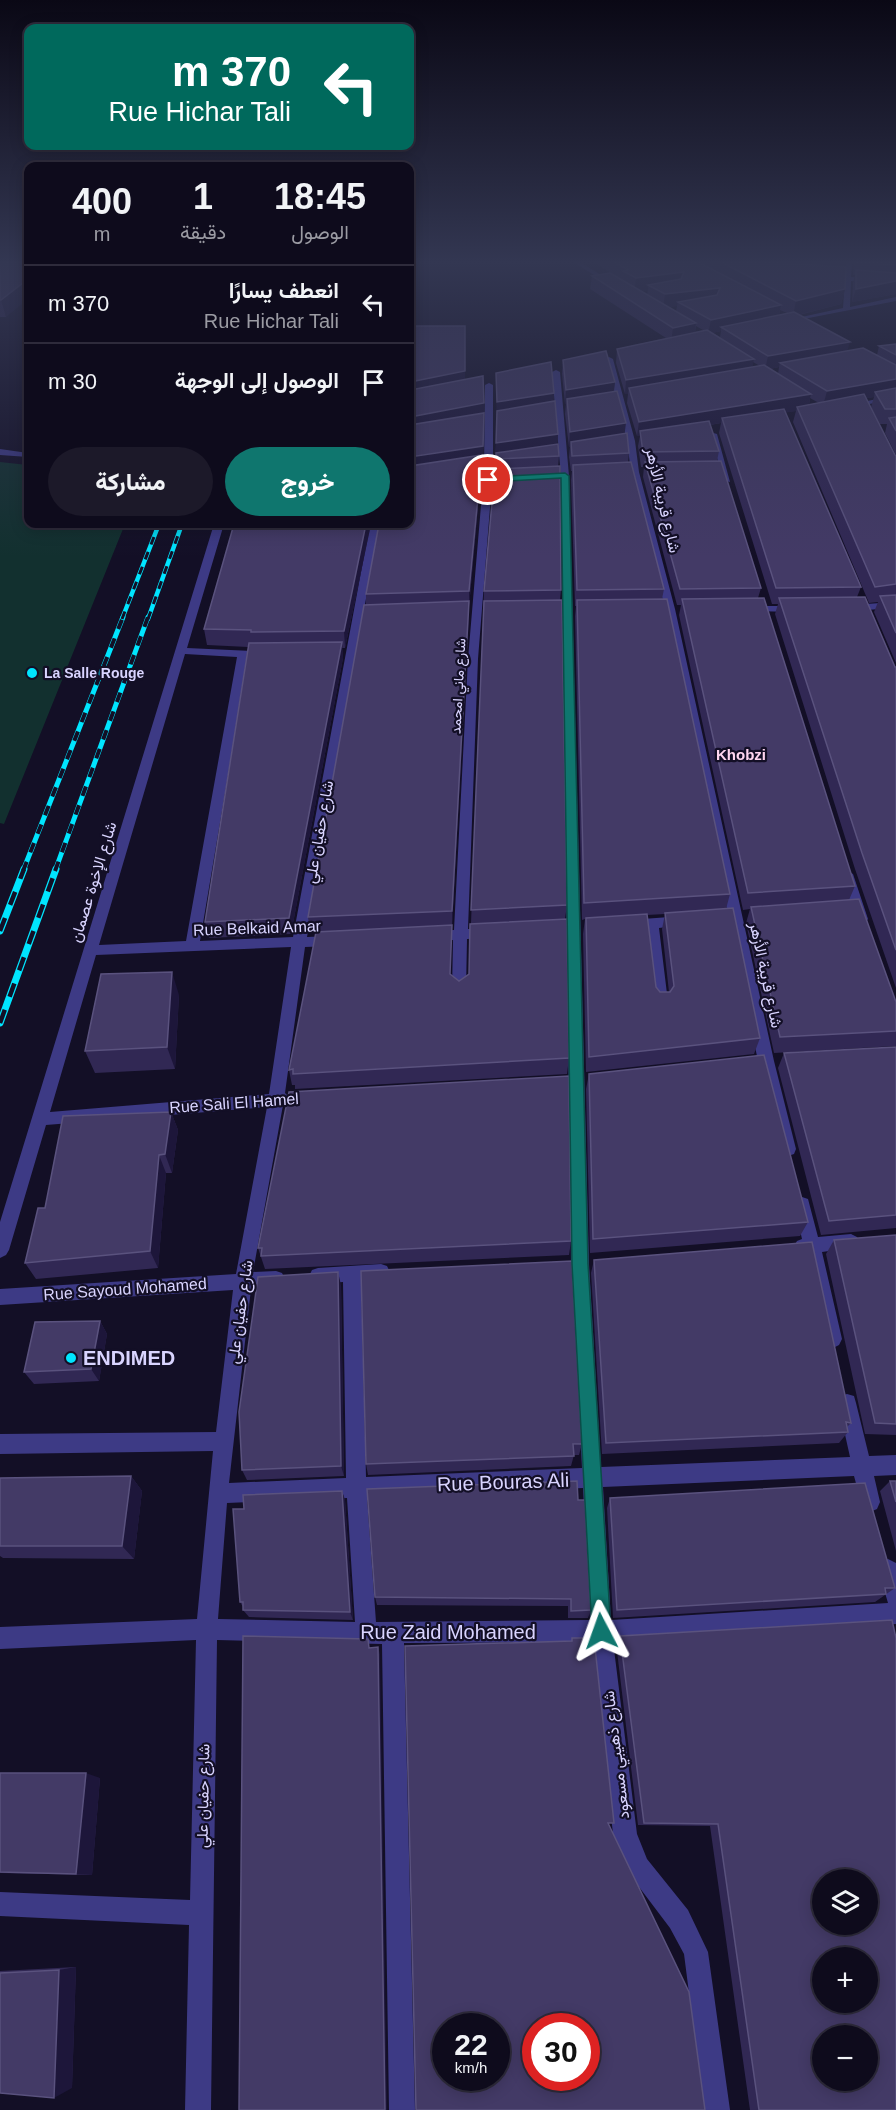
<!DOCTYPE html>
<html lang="ar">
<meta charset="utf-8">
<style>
body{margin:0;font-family:Arial,Vazirmatn,sans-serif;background:#1c1929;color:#f1f3f6;direction:rtl;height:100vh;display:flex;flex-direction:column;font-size:22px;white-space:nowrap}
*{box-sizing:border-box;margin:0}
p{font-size:20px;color:#9b9ba3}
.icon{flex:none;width:33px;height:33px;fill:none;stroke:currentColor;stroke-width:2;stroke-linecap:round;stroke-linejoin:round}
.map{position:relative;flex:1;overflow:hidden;direction:ltr}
.drawer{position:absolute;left:24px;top:162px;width:390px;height:366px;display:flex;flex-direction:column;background:#0e0b1c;border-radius:12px;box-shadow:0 3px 15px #0003,0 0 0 2px #2e2b3b;direction:rtl}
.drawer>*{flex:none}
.top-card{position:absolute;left:24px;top:24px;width:390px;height:126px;border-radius:12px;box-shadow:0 3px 15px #0003,0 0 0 2px #2e2b3b;direction:rtl;background:#00695c;color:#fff;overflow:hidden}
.tools{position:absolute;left:812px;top:1869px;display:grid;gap:12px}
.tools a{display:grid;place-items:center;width:66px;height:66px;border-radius:50%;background:#0e0b1c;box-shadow:0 3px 15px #0003,0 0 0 2px #2e2b3b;font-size:30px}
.speed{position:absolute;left:432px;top:2013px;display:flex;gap:12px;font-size:30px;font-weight:700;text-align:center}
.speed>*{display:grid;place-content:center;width:78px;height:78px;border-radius:50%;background:#0e0b1c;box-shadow:0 3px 15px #0003,0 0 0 2px #2e2b3b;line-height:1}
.speed small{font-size:15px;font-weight:400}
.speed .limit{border:9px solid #d22;background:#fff;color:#111}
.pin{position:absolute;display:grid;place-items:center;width:51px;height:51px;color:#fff;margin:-26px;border:3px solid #fff;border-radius:50%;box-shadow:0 2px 6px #0007}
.me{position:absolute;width:66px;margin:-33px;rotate:356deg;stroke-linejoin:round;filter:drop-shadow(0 0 4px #0008)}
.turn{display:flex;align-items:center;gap:21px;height:126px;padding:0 24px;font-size:27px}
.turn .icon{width:78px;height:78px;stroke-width:2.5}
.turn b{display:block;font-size:42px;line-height:51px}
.eta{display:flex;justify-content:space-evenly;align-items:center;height:102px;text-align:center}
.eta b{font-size:36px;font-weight:800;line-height:42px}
.action{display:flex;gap:12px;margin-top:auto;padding:12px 24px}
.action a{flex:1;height:69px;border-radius:36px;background:#0f766e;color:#fff;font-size:24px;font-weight:800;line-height:69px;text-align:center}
.action a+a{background:#1c1929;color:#f1f3f6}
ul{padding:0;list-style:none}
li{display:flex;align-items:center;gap:18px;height:78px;padding:0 24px;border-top:2px solid #2e2b3b}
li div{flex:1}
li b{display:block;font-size:22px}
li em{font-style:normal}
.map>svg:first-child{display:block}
.green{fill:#12302f}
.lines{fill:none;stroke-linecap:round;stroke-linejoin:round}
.minor{fill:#3d3a85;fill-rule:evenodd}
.rail-far2-casing{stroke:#00e5ff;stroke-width:4.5}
.rail-far1-casing{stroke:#00e5ff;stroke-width:5}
.rail-casing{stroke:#00e5ff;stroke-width:7}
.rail-far2{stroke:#130f26;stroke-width:3;stroke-dasharray:8;stroke-linecap:butt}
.rail-far1{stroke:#130f26;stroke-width:4;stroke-dasharray:10;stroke-linecap:butt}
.rail{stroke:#130f26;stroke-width:4.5;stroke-dasharray:14;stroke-linecap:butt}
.wall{fill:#312854;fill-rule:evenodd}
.shaded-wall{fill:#1d163a}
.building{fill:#433a66;stroke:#5a527e;stroke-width:1.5;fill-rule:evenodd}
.route{fill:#0f766e;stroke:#0a4d48;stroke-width:1.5}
.poi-dot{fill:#00e5ff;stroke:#130f26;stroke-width:2}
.labels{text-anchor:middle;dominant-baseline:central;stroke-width:4.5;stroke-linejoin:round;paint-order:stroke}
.far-poi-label{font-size:14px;font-weight:bold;fill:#d9d4ff;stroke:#130f26;text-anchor:start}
.far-street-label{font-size:14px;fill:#d9d4ff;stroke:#130f26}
.far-neighbourhood-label{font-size:15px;font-weight:bold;fill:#ffd6f0;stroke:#130f26}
.street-label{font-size:16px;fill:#d9d4ff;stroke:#130f26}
.near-poi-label{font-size:20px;font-weight:bold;fill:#d9d4ff;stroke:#130f26;text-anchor:start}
.near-street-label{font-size:20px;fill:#d9d4ff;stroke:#130f26}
</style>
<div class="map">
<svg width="896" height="2110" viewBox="0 0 896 2110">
<rect width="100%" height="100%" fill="#130f26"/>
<!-- green -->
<path class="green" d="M0,462l28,3v59h97l-121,300 -4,-1z"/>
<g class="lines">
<!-- minor -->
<path class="minor" d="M410,262h3v9l-3,2z
M573,262h7l37,23 -5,1z
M846,262h6l-1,15 45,3v4l-45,-3 -1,26 46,-10v4l-113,22v-2l60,-13 2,-28 -21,-3 3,-2 18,1z
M609,357l4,2 22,82 4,31 36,137 99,452 22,88 -2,5 -6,2 -6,-2 -2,-5 -22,-88 -93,-452 -34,-137 -4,-31 -22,-82z
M556,370l4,2 9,104 20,788 12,203 249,-10 -12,-54 2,-7 7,-2 7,2 2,7 13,53 27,-1v20l-22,1 6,26 -3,7 -7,3 -7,-3 -9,-33 -251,11 8,133 277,-17 -10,-34 3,-7 7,-3 8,4v61l-283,17 24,193 10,25 41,51 20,42 22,158h-26l-20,-156 -14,-26 -40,-53 -17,-41 -21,-192 -188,1 11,467h-26l-7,-466 -165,-4 -6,470h-26l4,-185 -189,-9v-24l190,8 6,-260 -196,9v-22l197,-8 16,-168 -213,3v-20l216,-2 17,-142 -233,15v-16l236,-15 31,-167 -221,18 -37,125 -3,5 -6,3v-36l214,-698h10l-37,124 65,3 5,3 -9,3 -48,284 93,-4 77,-413h9l-72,413 25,-1 7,5 -7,5 -27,1 -20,146 6,6 -3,4 -5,2 -30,167 23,-1 6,2 3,6 -3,6 -31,4 -22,194 117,-5 -3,-196 -25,2 -6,-2 -3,-6 3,-6 6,-2 63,-4 6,2 3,6 -3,6 -26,3 5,196 216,-9 -11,-204 -10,-788 -9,-104zM185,654l52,3 -51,284 -87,4zM291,947l-22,147 -219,18 46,-157zM583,1488l7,132 -214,2 -9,-125zM347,1498l8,124 -137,-3 9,-116z
M489,383l4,2v85l-15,189 -10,270 20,-1 7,5 -7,5 -21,1 -1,51 -7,5 -7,-5 1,-50 -22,1 -7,-5 7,-5 23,-1 14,-271 16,-189 1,-85z
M896,395v4l-48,9 -4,-2z
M710,432l7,2 13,48 -7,-2z
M0,449l28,4v4l-28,-2z
M896,602v6l-46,3 -5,-3 5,-3z
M748,606h48l5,3 -5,3 -52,-1 -1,-2z
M846,870l7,4 15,45 -2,3 -5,2 -7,-5 -15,-45z
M683,916l7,5 -2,3 -29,4 9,74 -2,4h-10l-2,-4 -8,-73 -17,1 -7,-5 7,-5z
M802,1197l6,2 10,38 33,-3 6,3 3,5 -3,5 -35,5 20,87 -3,6 -6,3 -6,-3 -3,-6 -19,-85 -8,-3 -3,-5 3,-5 5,-2 -8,-35 2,-5z"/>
<!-- rail-far2 casing -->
<g class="rail-far2-casing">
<path id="rail-far2" d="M122,619l37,-95
M148,619l34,-95"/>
</g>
<!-- rail-far1 casing -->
<g class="rail-far1-casing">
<path id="rail-far1" d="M23,871l100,-254
M55,871l93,-254"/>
</g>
<!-- rail casing -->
<g class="rail-casing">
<path id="rail" d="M0,931l24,-62
M0,1023l56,-154"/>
</g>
<!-- rail-far2 -->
<use href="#rail-far2" class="rail-far2"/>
<!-- rail-far1 -->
<use href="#rail-far1" class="rail-far1"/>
<!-- rail -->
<use href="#rail" class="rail"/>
</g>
<!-- wall -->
<path class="wall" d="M0,262l6,55h-6z
M594,262h252l-1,5v22l-4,15 -42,11 48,36 30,4 2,-9 17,-2v111l-11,-22 2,-9h-7l-9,-17 3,-10 -8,1 29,57 1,1v207l-22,-51 4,-10 -9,1 -76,-181 3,-11 -11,1 76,175 -4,10 38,70h1v321l-41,-119 -80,-255 3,-10h-6l-53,-171 2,-10 -11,2 9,26 -2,10 44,127 -3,10 97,288 -6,14 47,102v44l-122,7 -28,-130 4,-14 -7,1 -64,-295 2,-10h-4l-34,-128 1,-10h-3l-3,-21 2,-10h-3l-10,-33 1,-9h-3l-9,-31 1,-14 49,-11 -76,-49 2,-13 28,3zM648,290l-1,5 -6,-4zM677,306l-1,6 -8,-5zM780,310l7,3 -8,2zM696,326l7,4 -8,2zM721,331l-1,6 -8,-4zM753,362l7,4 -8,1zM779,367l-1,7 -8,-5zM810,398l9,5 -10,2z
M854,262h42v32l-44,8 1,-19 2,-8h-2z
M563,360l52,22 -1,10 15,61 -1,9 36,127 -2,10 68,295 -4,15 34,129 -6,16 -168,18 -3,-138 2,-15 -3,1 -7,-304 1,-10h-1l-4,-126 1,-9h-1l-2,-14 1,-10h-1l-4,-33 1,-10h-1l-3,-30zM665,914l-3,15 7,63h-9l-4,-5 -9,-72z
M496,373l58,20 -1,8 5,33 -1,10 2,12 -1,10 3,124 -1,10 7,305 -2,14 4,139 -2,16 -272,15v-4h-3l-3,-15 27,-137h-6l-2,-16 58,-312v-11l99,-214 18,-4 1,37 -1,48h-1l-13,146 -17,320 -2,47 9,7 10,-7 15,-383 11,-122 2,-53z
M234,524h137l-26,124h-3l1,10 -52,276 -82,4 -4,-16 43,-275 -41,-2 -3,-16z
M179,995l-4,74 -80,4 -10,-22z
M896,1047v181l-75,7 -43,-167 6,-15z
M589,1074l219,148 -8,14 -210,17 -4,-164z
M171,1112l7,18 -6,43h-6l-8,95 -122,11 -11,-16 20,-55z
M896,1235v200l-31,-1 -39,-180 8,-14z
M571,1241l-2,14 -304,14 -7,-21z
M594,1260l257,163 -4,4 1,5 -9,11 -237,11 -11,-181z
M341,1285l3,191 -97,4 -5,-10z
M100,1321l7,13 -8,47 -65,3 -10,-12z
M582,1444l-3,11h-5l-3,11 -203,9 -2,-11z
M131,1476l11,15 -8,68 -131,-1 -3,-2v-78z
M890,1481h6v70l-16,-60z
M342,1491l3,9 8,120 -104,-3 -6,-7v-3l-3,-5 4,-93z
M610,1498l285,90 -20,14 -262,16 -6,-110z
M578,1500l13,110 -3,8h-20v-12l-191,-1 -2,-8z
M620,1636l276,474h-146l-40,-284 -72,-1 -22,-182z
M0,1773l100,5 -8,97 -92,-2z
M76,1967l-4,121 -72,5v-122z"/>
<!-- shaded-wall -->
<path class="shaded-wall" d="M684,272l-2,13h-34v5l-14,2 2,-14z
M28,279v20l-22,18 -5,-17z
M896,281v13l-44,8 4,-13z
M720,288l-3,13 -39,1 -1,4 -14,2 2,-14z
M845,289l-4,15 -48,12 3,-15z
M781,305l-3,14 -57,8v4l-13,3 3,-14z
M696,323l-2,14 -23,5 2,-14z
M850,342l-4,14 -66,7 -1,4 -14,3 3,-14z
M754,359l-3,14 -122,15 -1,6h-3l1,-14z
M465,371v14l-55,12v-15z
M896,379v12l-21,1 -1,5 -51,9 4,-15z
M615,382l-2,14 -46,3 -1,5h-1l1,-14z
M554,393l-1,14 -57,9 1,-14z
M811,394l-3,15 -11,-2 -1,4 -73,11 -1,-4 -1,5 -80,13 -1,-5v5h-3l2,-14z
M484,403v15l-74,14v-15z
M626,423l-2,15 -53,4 -1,5h-1l1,-15z
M558,434l-1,15 -62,9 1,-15z
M483,446v15h-1l-13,146v-16l-59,-118v-16z
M366,524h5l-26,124 -1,-17z
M469,601v16l-17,310v-16z
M342,642l1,16 -52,276 -2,-16z
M172,972l7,23 -4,74 -8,-22z
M171,1112l7,18 -6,43 -7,-19z
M159,1155l7,18 -8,95 -8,-17z
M338,1272l3,13 3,191 -3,-10z
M100,1321l7,13 -8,47 -8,-12z
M131,1476l11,15 -8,68 -12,-13z
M342,1491l3,9 8,120 -3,-8z
M378,1647l2,7 7,456h-2z
M86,1773l14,5 -8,97 -16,-1z
M76,1967l-4,121 -18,10 5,-128z"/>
<!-- building -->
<path class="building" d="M0,262h28v17l-27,21h-1z
M615,262h83l83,43 -70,15 -33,-18 39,-7 3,-7 -55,6 -17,-9 33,-6 3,-7 -48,6 -13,-7 5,-1z
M721,262h37l88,5 -1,22 -49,12z
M857,262h39v3z
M856,270l40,3v8l-40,8z
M610,273l86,50 -23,5 -81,-52z
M794,312l56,30 -82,14 -47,-29z
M410,326h55v45l-55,11z
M707,330l47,29 -128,21 -9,-31z
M896,344v11l-17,-9z
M863,348l33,17v14l-69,12 -47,-28z
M606,351l9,31 -49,8 -3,-30z
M551,362l3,31 -57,9 -1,-29z
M764,365l47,29 -172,28 -10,-34z
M483,376l1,27 -74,14v-27z
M896,388v21h-11l-10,-17z
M617,391l9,32 -56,9 -3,-33z
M864,394l31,61 1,1v128l-21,3 -78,-180z
M555,401l3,33 -62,9 1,-32z
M784,409l77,178 -85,1 -54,-170z
M484,413l-1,33 -73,11v-32z
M896,417v14l-7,-13z
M709,421l10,30 -76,1 -3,-21z
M627,433l2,20 -57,3 -1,-14z
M558,444l1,12 -63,3v-6z
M482,455l-13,136 -103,3 13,-70h31v-58z
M721,461l40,127 -81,1 -35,-127z
M631,462l33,127 -87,1 -4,-125z
M560,466l1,124 -77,1 11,-122z
M234,524h132l-22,107 -93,1v-2l-47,-1z
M896,595v38l-16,-37z
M865,597l30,70h1v283l-34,-97 -83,-255z
M764,598l91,288 -107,7 -66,-294z
M667,599l63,295 -146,9 -7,-303z
M562,600l5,305 -96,5 13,-309z
M469,601l-17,310 -144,6 56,-312z
M342,642l-53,276 -84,4 44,-279z
M859,899l37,103v29l-116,6 -29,-130z
M733,908l27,130 -171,19 -3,-139 61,-4 9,73 4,5h10l4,-6 -9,-73z
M567,919l2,139 -276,16v-5l-4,1 27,-138 136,-7 -2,49 9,7 10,-7 1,-50z
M172,972l-5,75 -82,4 16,-77z
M896,1047v168l-67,6 -45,-168z
M764,1055l44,167 -215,17 -4,-165z
M569,1076l2,165 -310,15 1,-8h-4l31,-156z
M171,1112l-6,42 -6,1 -9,96 -125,12 13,-55h7l18,-92z
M896,1235v189l-21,-1 -41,-183z
M812,1242l39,181 -5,-1 2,10 -242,11 -12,-183z
M572,1261l10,183h-9l1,12 -208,8 -5,-193z
M338,1272l3,194 -99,4 -3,-58 19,-135z
M100,1321l-9,48 -67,3 11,-50z
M131,1476l-9,70h-122v-68z
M577,1481l1,19h7l6,110 -20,1v-12l-196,-2 -8,-108z
M890,1481h6v21z
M865,1483l30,105h-10l1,6 -269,16 -7,-112z
M342,1491l8,121 -107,-2v-8h-3l-7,-93h11l-1,-14z
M892,1620l4,18v472h-137l-41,-286 -74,-1 -24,-187zM822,1880h45v44h-45zM822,1958h45v44h-45zM822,2036h45v44h-45z
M243,1636l125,3 1,9 9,-1 7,463h-146z
M572,1638h22l20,185h-6l81,169 16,118h-289l-11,-464 167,-5zM446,2026h50v52h-50zM536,2026h50v52h-50z
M0,1773h86l-10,101 -76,-2z
M59,1970l-5,128 -54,-5v-120z"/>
<!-- sky -->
<linearGradient id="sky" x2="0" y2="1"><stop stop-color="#0a0815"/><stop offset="0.47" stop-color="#333752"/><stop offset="1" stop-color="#333752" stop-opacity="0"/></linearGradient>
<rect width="896" height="557" fill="url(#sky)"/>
<!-- route -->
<path class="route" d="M565,473l4,3 19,788 23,367 -3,7 -7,3 -6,-3 -3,-7 -20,-367 -11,-786 -73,4 -4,-2 4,-3z"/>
<!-- markers -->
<g class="poi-dot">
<circle cx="32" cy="673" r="6"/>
<circle cx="71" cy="1358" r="6"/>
</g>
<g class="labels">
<!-- far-poi labels -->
<g class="far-poi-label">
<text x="44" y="673">La Salle Rouge</text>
</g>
<!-- far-street labels -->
<g class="far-street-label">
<text transform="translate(458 686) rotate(-87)">شارع ماني امحمد</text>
</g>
<!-- far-neighbourhood labels -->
<g class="far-neighbourhood-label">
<text x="741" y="754">Khobzi</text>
</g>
<!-- street labels -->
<g class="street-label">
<text transform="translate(663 500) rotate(77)">شارع قريبة الأزهر</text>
<text transform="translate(319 832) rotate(-80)">شارع حفيان علي</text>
<text transform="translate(93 882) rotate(-73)">شارع الإخوة عصمان</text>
<text transform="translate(257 928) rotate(-2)">Rue Belkaid Amar</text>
<text transform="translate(766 975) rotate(78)">شارع قريبة الأزهر</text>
<text transform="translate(234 1103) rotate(-4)">Rue Sali El Hamel</text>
<text transform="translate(125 1289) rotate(-4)">Rue Sayoud Mohamed</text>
<text transform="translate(240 1312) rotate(-82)">شارع حفيان علي</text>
<text transform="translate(616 1755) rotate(-97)">شارع ذهيبي مسعود</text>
<text transform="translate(203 1796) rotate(-89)">شارع حفيان علي</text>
</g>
<!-- near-poi labels -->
<g class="near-poi-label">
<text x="83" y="1358">ENDIMED</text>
</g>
<!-- near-street labels -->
<g class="near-street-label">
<text transform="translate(503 1482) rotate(-2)">Rue Bouras Ali</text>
<text x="448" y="1632">Rue Zaid Mohamed</text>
</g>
</g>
</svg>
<div class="tools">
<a><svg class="icon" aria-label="layers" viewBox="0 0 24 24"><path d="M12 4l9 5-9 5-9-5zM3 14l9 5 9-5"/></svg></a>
<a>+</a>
<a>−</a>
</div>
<div class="speed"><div>22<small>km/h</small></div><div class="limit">30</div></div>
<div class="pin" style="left:488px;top:480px;background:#d93025"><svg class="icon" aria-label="arrive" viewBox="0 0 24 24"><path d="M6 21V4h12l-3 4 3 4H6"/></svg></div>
<svg class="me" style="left:601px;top:1631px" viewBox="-20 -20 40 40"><path d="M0-17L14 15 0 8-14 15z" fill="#0f766e" stroke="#fff" stroke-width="4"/></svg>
<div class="top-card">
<div class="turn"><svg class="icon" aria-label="left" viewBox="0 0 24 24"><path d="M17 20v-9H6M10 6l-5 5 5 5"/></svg><div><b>370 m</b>Rue Hichar Tali</div></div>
</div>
<section class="drawer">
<div class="eta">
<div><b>18:45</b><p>الوصول</p></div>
<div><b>1</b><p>دقيقة</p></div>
<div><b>400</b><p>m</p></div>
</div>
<ul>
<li><svg class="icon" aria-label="left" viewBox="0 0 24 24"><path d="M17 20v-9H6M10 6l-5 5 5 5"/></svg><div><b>انعطف يسارًا</b><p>Rue Hichar Tali</p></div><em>370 m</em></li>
<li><svg class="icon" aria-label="arrive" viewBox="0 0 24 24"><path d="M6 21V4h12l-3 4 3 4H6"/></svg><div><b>الوصول إلى الوجهة</b></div><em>30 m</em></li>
</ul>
<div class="action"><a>خروج</a><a>مشاركة</a></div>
</section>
</div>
